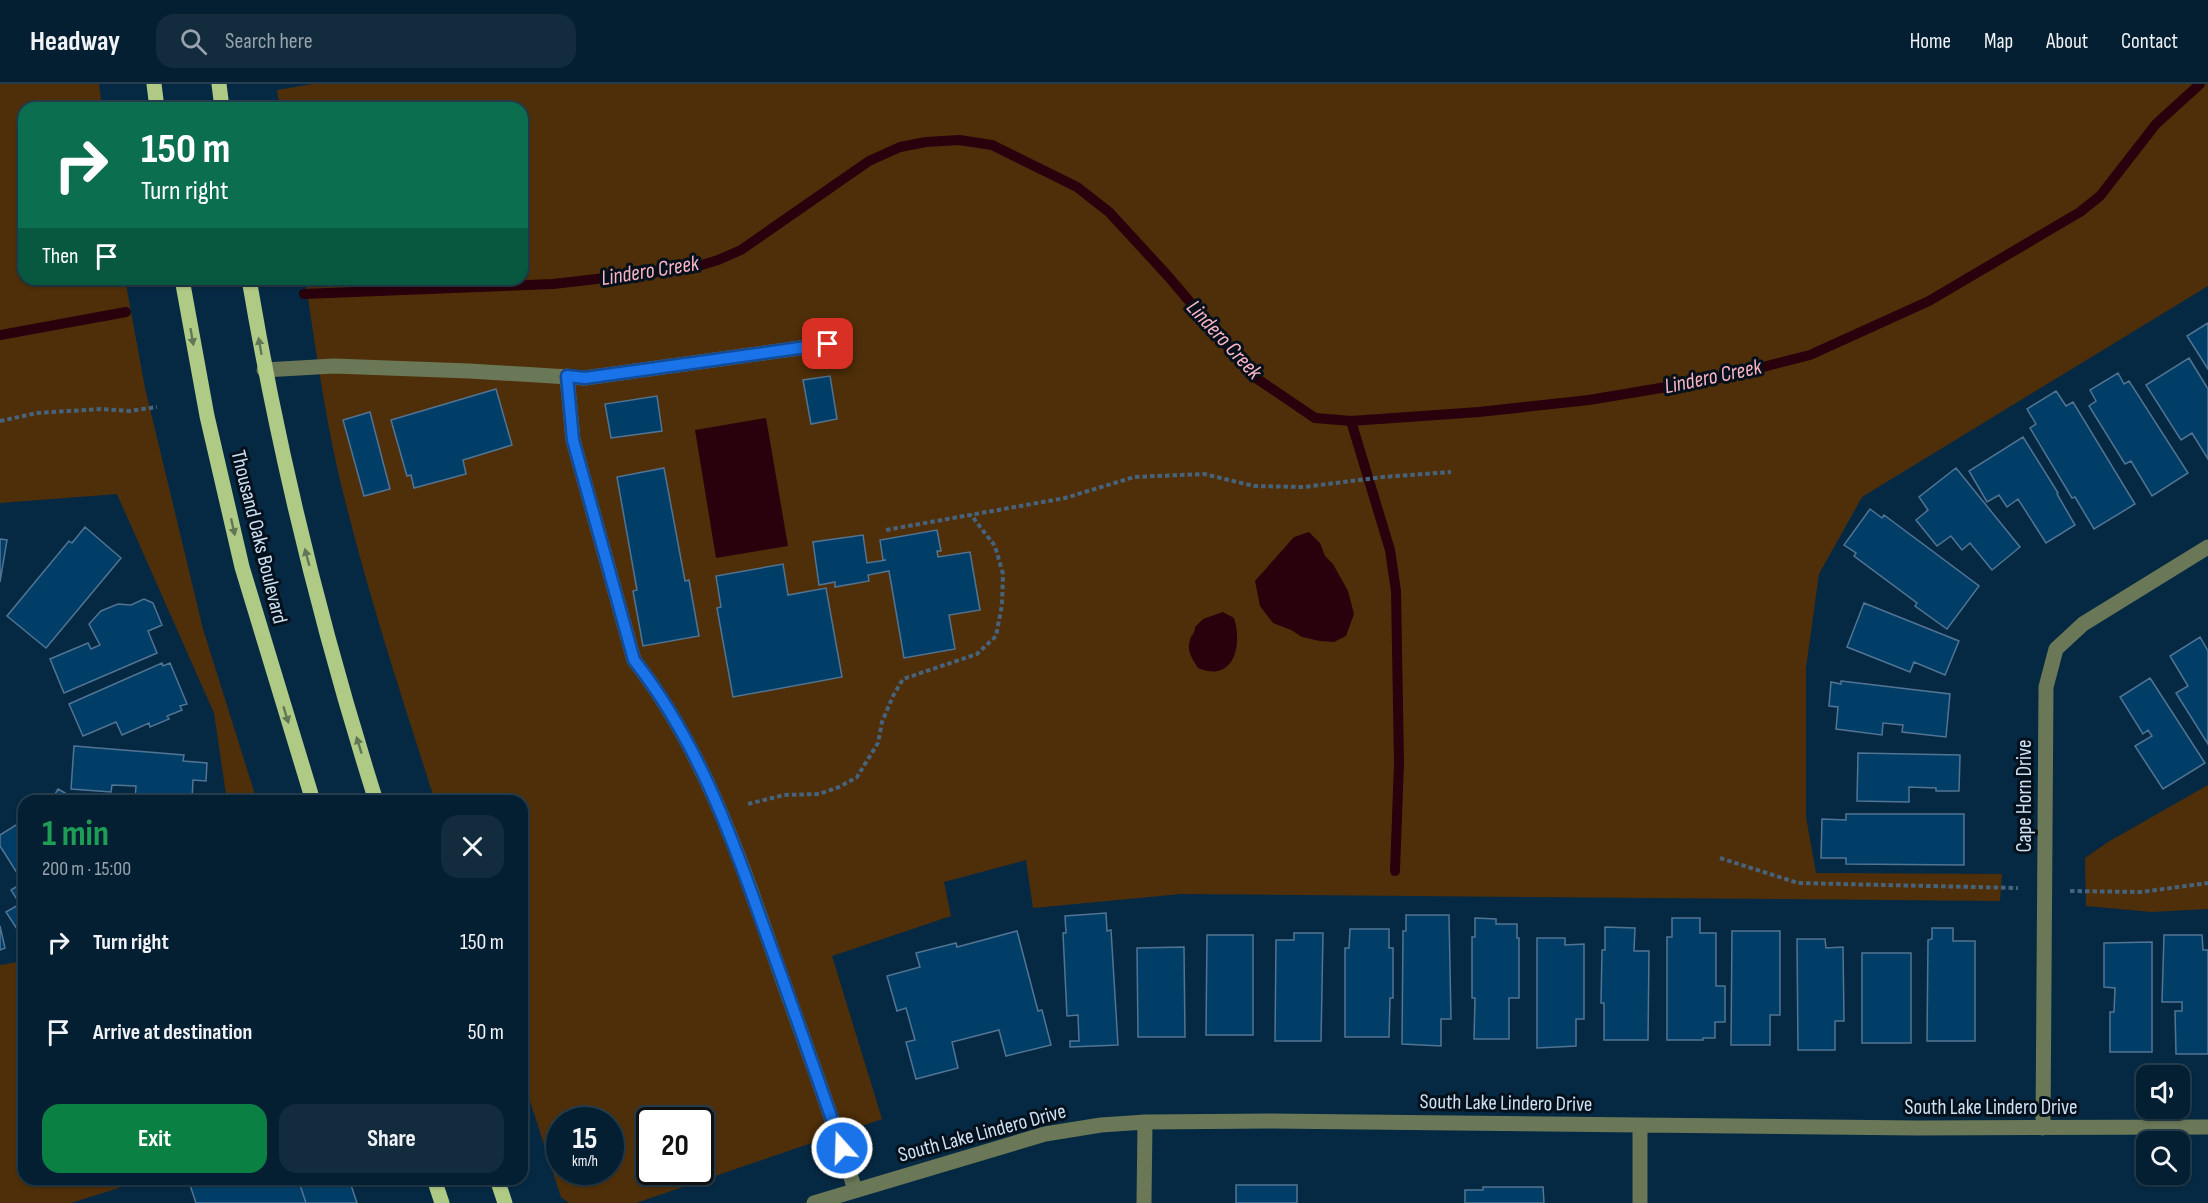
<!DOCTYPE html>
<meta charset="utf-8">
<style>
body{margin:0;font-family:"Sofia Sans Condensed",sans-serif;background:#122c3e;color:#f1f3f6;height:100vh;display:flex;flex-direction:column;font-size:22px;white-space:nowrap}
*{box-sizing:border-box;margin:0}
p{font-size:20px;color:#97a2ac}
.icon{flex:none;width:33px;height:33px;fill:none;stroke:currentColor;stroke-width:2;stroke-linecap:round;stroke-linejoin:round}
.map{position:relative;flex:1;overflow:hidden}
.panel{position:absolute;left:18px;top:711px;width:510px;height:390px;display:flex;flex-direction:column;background:#041f32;border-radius:18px;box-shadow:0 2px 4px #0004,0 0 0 2px #253d4d}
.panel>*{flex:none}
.banner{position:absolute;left:18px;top:18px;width:510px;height:183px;border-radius:18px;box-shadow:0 2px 4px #0004,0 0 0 2px #253d4d;background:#0b6e4f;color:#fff;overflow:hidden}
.buttons{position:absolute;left:2136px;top:981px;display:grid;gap:12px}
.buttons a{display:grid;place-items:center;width:54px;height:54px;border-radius:12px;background:#041f32;box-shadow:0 2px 4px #0004,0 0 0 2px #253d4d;font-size:30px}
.speed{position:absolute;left:546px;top:1023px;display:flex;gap:12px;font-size:30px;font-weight:700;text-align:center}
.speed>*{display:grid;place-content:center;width:78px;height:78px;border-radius:50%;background:#041f32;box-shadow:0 2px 4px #0004,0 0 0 2px #253d4d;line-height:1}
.speed small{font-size:15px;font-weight:400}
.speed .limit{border:3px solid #111;border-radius:9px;background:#fff;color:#111}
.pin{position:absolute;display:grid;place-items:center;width:51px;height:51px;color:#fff;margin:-26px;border-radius:12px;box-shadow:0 3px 9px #0006}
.me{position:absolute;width:66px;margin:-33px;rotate:340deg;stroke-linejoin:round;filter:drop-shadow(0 0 4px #0008)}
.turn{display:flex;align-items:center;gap:21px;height:126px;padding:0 24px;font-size:27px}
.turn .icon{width:78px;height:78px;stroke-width:2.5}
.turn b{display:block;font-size:42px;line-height:51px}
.then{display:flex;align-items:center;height:57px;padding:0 24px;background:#0003;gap:12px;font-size:22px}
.round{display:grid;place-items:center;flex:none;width:63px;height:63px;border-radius:18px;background:#122c3e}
.overview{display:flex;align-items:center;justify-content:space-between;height:102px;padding:0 24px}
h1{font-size:36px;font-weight:700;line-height:45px;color:#1e9e55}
.action{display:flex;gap:12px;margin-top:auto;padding:12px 24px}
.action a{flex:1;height:69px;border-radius:18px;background:#0b8043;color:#fff;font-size:24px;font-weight:700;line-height:69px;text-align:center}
.action a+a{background:#122c3e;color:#f1f3f6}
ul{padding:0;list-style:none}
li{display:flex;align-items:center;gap:18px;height:90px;padding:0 24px}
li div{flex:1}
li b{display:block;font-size:22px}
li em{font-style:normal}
header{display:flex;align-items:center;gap:36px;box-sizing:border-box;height:84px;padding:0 30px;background:#041f32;border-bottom:2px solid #253d4d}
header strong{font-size:28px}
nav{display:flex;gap:33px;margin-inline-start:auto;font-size:21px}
.search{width:420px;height:54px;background:#122c3e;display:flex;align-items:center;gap:15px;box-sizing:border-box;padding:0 21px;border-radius:18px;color:#97a2ac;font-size:22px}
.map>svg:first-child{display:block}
.green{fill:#4f2f09;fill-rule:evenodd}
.water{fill:#28010c}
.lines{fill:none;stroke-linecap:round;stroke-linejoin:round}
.stream{stroke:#28010c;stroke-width:10}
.building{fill:#003e68;stroke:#527493;stroke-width:1.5}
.path{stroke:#46637b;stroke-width:4;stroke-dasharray:4.5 3;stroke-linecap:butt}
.minor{stroke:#6a7857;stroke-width:15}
.major{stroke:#afca84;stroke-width:15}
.oneway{fill:#627755}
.route-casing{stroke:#114b97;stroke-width:15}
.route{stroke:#1a73e8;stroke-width:10}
.labels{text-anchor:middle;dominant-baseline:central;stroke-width:6;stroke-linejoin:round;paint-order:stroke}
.street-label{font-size:21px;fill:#cee0f2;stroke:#04111c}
.water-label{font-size:22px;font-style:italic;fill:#fdb4c2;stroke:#04111c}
</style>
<header>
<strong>Headway</strong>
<div class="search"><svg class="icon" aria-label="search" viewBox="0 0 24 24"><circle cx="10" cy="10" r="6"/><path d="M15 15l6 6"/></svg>Search here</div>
<nav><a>Home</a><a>Map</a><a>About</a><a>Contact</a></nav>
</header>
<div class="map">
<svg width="2208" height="1119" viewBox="0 0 2208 1119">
<rect width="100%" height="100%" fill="#062943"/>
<!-- green -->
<path class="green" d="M0,0h99l3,24h-78v171h101l20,109 58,241 54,172h-30l-13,-88 -97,-219 -117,9z
M313,0h1895v202l-346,211 -43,77 -13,94v149l10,56 186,1 -2,27 -819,-7 -148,14 -7,-48 -82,22 7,34 -119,40 50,163 -246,84h-67l-8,-6 -39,-121v-275h-87c-31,-97 -63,-194 -88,-293 -20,-75 -30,-152 -42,-229h217v-171h-242l-3,-18zM560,1036h50v52h-50zM650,1036h50v52h-50z
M2208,701v124l-56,3 -66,-6 -1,-48 23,-16z
M24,877v218h123l-76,24h-71v-238z"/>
<!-- water -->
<path class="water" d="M766,334l22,128 -72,12 -21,-128z
M1309,448l11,11 5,13 8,8 15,27 6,23 -8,22 -12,6 -14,-1 -18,-4 -11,-7 -18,-7 -13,-17 -5,-25 39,-44z
M1223,528l11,6c9,28 -1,65 -36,50 -5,-8 -12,-17 -8,-28 1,-5 5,-6 5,-13l8,-8z"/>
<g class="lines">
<!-- stream -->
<path class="stream" d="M304,210l249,-10 139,-16 26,-8 23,-10 128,-89 31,-14 26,-5 33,-2 33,5 85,42 32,25 58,63 86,101 62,42 36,3 128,-9 110,-12 131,-22 90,-23 119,-54 151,-89 20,-16 56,-72 44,-40
M0,251l126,-23
M1351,337l39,129 6,41 3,172 -4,108"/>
</g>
<!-- building -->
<path class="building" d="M2208,239v46l-21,-33z
M2189,274l19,31v70l-16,-26 -11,7 -35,-55z
M2118,289l6,11 5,-3 59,92 -36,23 -21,-35 -6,3 -36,-58 7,-5 -6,-11z
M830,292l7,43 -26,5 -8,-44z
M496,305l16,56 -49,15 3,14 -52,14 -3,-13 -4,1 -16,-56z
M2056,307l10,15 7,-4 62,102 -41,25 -19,-32 -3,1 -42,-70 6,-4 -9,-15z
M657,312l5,35 -51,7 -6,-34z
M370,328l20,77 -26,7 -21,-76z
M2023,353l35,56 -1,1 18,31 -29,18 -28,-44 -11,8 -8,-12 -12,7 -18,-31z
M664,384l21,113 4,-1 10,56 -56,10 -10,-55 4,-1 -20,-113z
M1956,384l64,79 -28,23 -22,-27 -8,7 -11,-14 -14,10 -21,-26 12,-10 -9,-13z
M1870,425l12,9 2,-3 95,71 -32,43 -32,-23 2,-3 -63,-47 2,-3 -12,-8z
M85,443l36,31 -75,90 -39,-32 62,-75 3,2z
M937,446l4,21h-4l1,6 32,-5 10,58 -31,5 6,34 -51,9 -15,-87 -21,4 1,6 -34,6v-5l-16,3 -6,-43 50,-7 4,28 19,-3h-3l-3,-20z
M0,455l7,1 -7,42z
M783,480l5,31 38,-7 16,89 -109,20 -16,-89 4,-1 -5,-31z
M144,515l9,4 9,22 -14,6 9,22 -93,40 -14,-34 38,-16 3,6 9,-4 -11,-21 12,-13 17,-7 13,1z
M1864,519l95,38 -14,34 -31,-13 -4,10 -63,-25z
M2200,553l8,14v93l-32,-51 12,-7 -18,-30z
M162,579l1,3 7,-3 17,41 -7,2 2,4 -15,6 2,3 -19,8 -1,-4 -27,12 -6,-13 -33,14 -14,-32z
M2150,594l55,85 -42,26 -28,-43 17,-10 -4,-6 -5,4 -23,-37z
M1841,597l109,13 -4,43 -44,-5 1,-7 -20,-2 -1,12 -46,-6 2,-22 -9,-1 2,-24 10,2z
M74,662l110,9 -1,6 24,2 -1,18 -13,-1 -1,21 -57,-1 1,-14 -24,-1 -1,7 -40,-3z
M1858,669l102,2 -1,36h-23v-3l-27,-1v15l-52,-1z
M58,705l21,12h-28z
M1846,730h118v51l-118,-1v-6h-25l1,-39 24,1z
M24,736v53l-5,3 -19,-30v-11z
M24,798v43l-7,4 -11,-17 14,-8 -9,-14z
M1106,829l1,18 4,-1 7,115 -48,2v-6h9l-1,-26 -11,1 -4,-83h3l-1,-17z
M1406,831h43l2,104h-10v27l-39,-2 1,-113h3z
M1475,834l21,1v5h21v14h2v60h-10v41h-35l1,-41h-3v-61h3z
M1672,834h28v15h16v53h9v36h-10v16h-12v2h-36v-103h5z
M0,842l5,22 -5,2z
M1605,843l30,1 -1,23h15l-1,89h-44v-37h-3l1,-53h3z
M1932,844h21v13h22v100h-48l1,-101 4,-1z
M1350,845h39v19h4v50h-3l-1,39h-44v-89h4z
M1017,847l21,80 4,-1 9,35 -45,11 -7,-26 -47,12 6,26 -42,11 -10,-37 9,-2 -9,-32 -9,3 -10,-35 33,-9 -4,-14 40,-10 1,4z
M1732,847h48v84h-10v30h-39z
M1294,849h29l-2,108h-46l1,-101h18z
M1207,851h46v100h-47z
M2164,851h38l1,15h5v104h-32l-1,-43h7v-9h-20z
M1537,854h28v7l19,-1v75h-8v27l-39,2z
M1797,855h28l1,9 17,-1 1,74h-9v29h-37z
M2152,858v110h-42v-40h4l1,-24 -11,-1v-44z
M1184,863l1,90h-47l-1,-89z
M1862,869h49v90h-49z
M188,1095h110l8,24h-110z
M298,1095h51l8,24h-51z
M1236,1101h61v18h-61z
M1483,1103h60l1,16h-79v-13h18z"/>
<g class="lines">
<!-- path -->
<path class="path" d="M0,337l37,-8 64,-4 28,2 28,-4
M886,446l179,-32 69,-21 70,-3 50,12 50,1 79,-10 68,-5
M748,720l36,-9 35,-1 20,-7 18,-10 21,-34 4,-21 11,-26 10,-17 74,-25 19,-18 6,-31 1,-31 -8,-28 -24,-31
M1720,774l78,25 220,5
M2070,807l71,1 67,-9"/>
<!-- minor -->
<path class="minor" d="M264,286l70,-4 135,5 116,7 243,-34
M567,292l6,64 61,220c71,91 106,199 144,307 26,74 54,148 77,223
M1640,1042v77
M2043,1044l3,-441 10,-38 27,-25 125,-77
M814,1119l231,-69 56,-9 44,-3 126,-1 646,7 291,-1
M1144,1119l1,-81"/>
<!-- major -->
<path class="major" d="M154,0l3,24
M219,0l3,24
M182,195l25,137 35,151 71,234
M249,195c30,177 73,351 127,522
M434,1095l8,24
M497,1095l8,24"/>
</g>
<!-- one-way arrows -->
<defs><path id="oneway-solid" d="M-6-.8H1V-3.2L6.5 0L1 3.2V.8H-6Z" transform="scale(1.5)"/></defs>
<g class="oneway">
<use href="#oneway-solid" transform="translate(192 253) rotate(80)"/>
<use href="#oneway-solid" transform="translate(260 262) rotate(-100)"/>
<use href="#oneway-solid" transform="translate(233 443) rotate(77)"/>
<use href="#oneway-solid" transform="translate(307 473) rotate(-105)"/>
<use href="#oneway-solid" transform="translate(286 631) rotate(73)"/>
<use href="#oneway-solid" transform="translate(359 661) rotate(-107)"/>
</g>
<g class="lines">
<!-- route casing -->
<g class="route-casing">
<path id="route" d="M828,260l-243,34 -18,-2 6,64 61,220c62,79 96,171 129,265 27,74 53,149 79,223"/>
</g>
<!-- route -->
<use href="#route" class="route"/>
</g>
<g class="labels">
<!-- street labels -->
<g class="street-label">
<text transform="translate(259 453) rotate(76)">Thousand Oaks Boulevard</text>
<text transform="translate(2024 712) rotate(-90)">Cape Horn Drive</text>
<text transform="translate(1506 1019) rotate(1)">South Lake Lindero Drive</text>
<text x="1991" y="1023">South Lake Lindero Drive</text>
<text transform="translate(982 1049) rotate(-15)">South Lake Lindero Drive</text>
</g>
<!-- water labels -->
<g class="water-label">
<text transform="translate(650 187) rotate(-9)">Lindero Creek</text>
<text transform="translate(1224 256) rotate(47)">Lindero Creek</text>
<text transform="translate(1713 293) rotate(-12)">Lindero Creek</text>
</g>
</g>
</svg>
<div class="buttons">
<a><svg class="icon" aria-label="sound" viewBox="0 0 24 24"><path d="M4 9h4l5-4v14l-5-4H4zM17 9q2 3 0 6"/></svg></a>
<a><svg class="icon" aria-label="search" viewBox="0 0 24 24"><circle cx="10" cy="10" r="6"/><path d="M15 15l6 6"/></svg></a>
</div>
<div class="speed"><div>15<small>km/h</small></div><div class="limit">20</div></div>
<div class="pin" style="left:828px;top:260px;background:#d93025"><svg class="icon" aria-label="arrive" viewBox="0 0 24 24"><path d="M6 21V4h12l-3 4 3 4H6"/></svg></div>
<svg class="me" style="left:842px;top:1064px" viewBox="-20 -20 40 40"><circle r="17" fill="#1a73e8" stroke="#fff" stroke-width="3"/><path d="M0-11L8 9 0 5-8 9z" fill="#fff"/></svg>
<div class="banner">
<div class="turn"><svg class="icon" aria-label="right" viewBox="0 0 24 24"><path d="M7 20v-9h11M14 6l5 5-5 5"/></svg><div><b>150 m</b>Turn right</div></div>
<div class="then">Then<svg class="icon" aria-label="arrive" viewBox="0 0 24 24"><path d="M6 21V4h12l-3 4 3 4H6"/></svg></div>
</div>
<section class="panel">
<div class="overview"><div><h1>1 min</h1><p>200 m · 15:00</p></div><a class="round"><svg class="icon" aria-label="close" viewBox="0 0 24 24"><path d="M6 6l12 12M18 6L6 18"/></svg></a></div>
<ul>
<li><svg class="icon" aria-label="right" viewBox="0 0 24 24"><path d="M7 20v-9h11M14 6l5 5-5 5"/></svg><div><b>Turn right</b></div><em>150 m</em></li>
<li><svg class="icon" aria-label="arrive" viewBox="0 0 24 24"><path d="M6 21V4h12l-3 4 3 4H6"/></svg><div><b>Arrive at destination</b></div><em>50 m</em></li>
</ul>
<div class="action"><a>Exit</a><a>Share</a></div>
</section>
</div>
